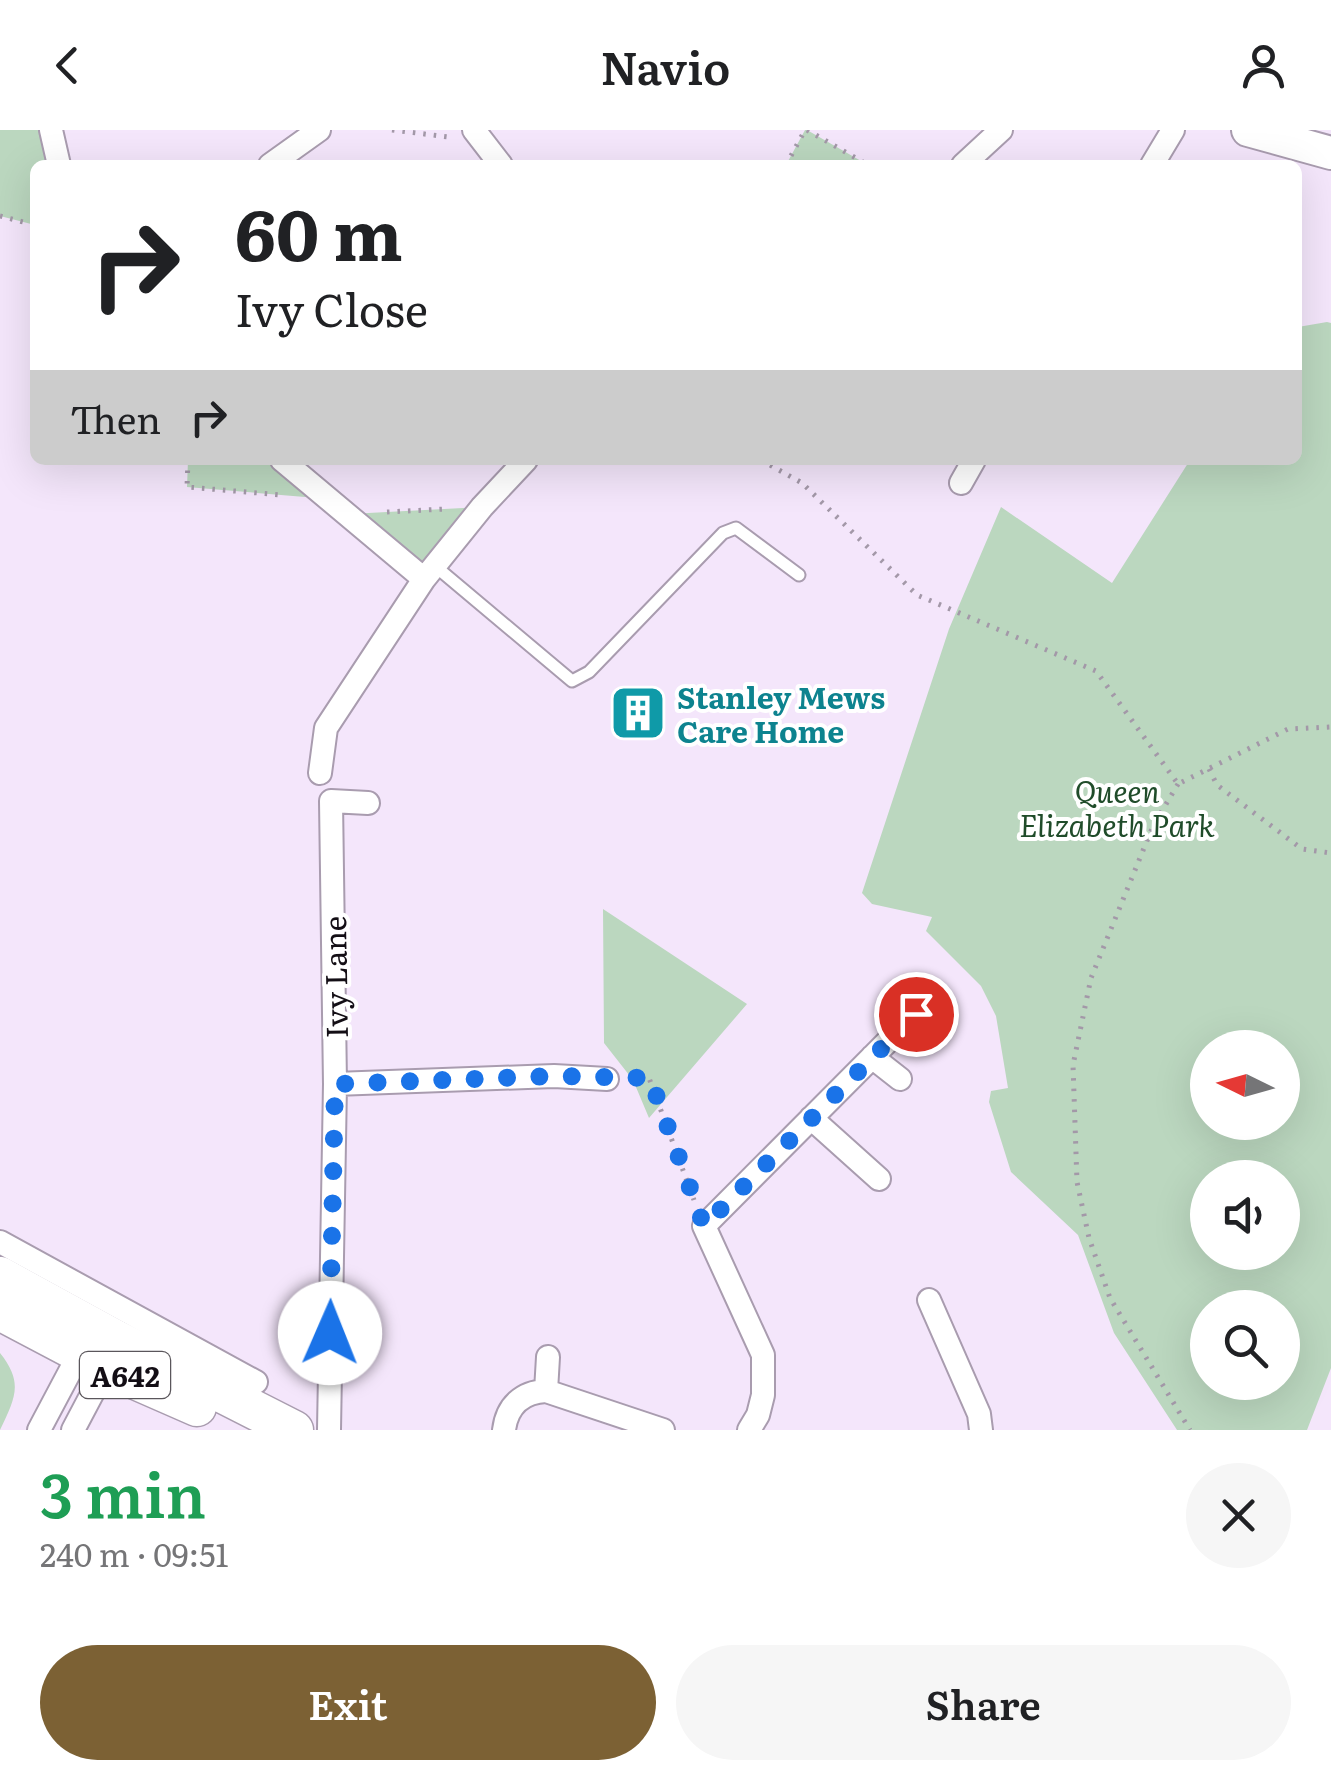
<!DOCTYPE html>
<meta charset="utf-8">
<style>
body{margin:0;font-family:Literata,serif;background:#f6f6f6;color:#202124;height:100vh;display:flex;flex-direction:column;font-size:38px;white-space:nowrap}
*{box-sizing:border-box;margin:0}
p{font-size:32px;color:#757577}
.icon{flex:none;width:55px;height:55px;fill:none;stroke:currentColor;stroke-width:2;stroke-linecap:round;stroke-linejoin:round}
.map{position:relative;height:1300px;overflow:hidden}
.drawer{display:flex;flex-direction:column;background:#fff;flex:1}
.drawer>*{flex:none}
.guide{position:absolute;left:30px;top:30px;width:1272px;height:305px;border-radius:15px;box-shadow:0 10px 40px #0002;background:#fff;color:#202124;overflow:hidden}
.needle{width:65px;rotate:275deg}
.buttons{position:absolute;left:1190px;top:900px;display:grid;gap:20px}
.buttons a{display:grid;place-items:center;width:110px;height:110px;border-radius:50%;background:#fff;box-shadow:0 10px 40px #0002;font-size:50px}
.pin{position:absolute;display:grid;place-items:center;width:85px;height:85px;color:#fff;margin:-42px;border:5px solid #fff;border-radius:50%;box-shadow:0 2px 10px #0007}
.me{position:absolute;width:110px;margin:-55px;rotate:1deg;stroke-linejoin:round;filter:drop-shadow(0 0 8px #0008)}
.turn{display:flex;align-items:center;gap:35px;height:210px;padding:0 40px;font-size:45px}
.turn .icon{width:130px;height:130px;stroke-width:2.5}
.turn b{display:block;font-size:70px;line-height:85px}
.then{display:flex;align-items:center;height:95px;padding:0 40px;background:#0003;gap:20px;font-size:38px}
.round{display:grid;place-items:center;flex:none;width:105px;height:105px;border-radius:52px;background:#f6f6f6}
.head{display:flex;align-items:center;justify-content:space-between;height:170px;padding:0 40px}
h1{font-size:60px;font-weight:600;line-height:75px;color:#1e9e55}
.primary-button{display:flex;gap:20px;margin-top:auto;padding:20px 40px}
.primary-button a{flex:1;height:115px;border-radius:60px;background:#7c6134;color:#fff;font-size:40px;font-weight:600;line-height:115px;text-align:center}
.primary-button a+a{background:#f6f6f6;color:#202124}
header{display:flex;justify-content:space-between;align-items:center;height:130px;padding:0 40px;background:#fff;font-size:45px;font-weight:600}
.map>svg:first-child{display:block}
.green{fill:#bbd7bf;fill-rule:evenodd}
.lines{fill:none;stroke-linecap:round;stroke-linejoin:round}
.lane-casing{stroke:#a99caf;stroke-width:15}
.street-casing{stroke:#a99caf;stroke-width:26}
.secondary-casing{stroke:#a99caf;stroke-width:36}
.primary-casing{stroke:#a99caf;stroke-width:41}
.path{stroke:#a398a8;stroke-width:5;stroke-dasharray:2.5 8;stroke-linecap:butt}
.lane{stroke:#fff;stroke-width:11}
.street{stroke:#fff;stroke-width:22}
.secondary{stroke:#fff;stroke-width:32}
.primary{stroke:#fff;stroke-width:38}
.route{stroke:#1a73e8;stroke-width:18;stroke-dasharray:0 32.4}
.labels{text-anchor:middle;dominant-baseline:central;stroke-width:8;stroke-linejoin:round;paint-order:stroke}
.shield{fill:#fff;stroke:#5a565b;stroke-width:2.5}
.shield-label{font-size:28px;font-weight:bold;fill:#130e15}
.culture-label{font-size:30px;font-weight:bold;fill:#0d838f;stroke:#fff;text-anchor:start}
.park-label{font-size:30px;font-style:italic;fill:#204c2a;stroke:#fff}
.street-label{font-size:30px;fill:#130e15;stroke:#fff}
</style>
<header><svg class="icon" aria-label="back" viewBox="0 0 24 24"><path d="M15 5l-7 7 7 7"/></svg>Navio<svg class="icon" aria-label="person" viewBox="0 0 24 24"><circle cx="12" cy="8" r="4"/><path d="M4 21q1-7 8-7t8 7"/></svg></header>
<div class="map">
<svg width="1331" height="1300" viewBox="0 0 1331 1300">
<rect width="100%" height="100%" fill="#f4e6fb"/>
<!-- green -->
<path class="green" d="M0,0h51l8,35h-24v60l-35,-9z
M805,0h2l61,35h-82z
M1327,192l4,1v1045l-24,62h-130l-63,-97 -36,-98 -67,-63 -22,-70 2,-11 17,-3 -12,-72 -15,-30 -55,-55 6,-14 -60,-13 -10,-11 87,-264 52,-122 111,76 78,-123h108v-133zM1208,918h74v74h-74zM1208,1048h74v74h-74zM1208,1178h74v74h-74z
M188,330h94l47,39 -142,-12z
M482,377l-58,72 -75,-65z
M603,779l144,95 -98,114 -16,-38 -29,-37z
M0,1223c24,30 15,45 0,77z"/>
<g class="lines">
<!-- lane casing -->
<g class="lane-casing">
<path id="lane" d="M435,436l137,115 17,-9 134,-139 13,-5 63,47"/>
</g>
<!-- street casing -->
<g class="street-casing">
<path id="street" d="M51,0l8,35
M474,0l27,35
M270,35l49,-35
M963,35l38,-35
M1152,35l21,-35
M282,330l142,119
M961,353l13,-23
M320,643l6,-45 98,-149 58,-72 44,-47
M872,927l28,22
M335,954l219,-8 53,3
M811,988l68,61
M0,1112l256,140
M929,1170l50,114 2,16
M546,1261l2,-34
M39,1300l45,-85
M73,1300l38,-72
M329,1300l6,-346 -4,-283 37,2
M504,1300c3,-24 18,-38 42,-39l117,39
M749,1300l9,-15 5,-20v-40l-59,-129 212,-213"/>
</g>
<!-- secondary casing -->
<g class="secondary-casing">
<path id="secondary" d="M1248,0l83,23"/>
</g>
<!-- primary casing -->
<g class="primary-casing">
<path id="primary" d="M0,1146l115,63 179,91
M0,1181l108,57 89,39"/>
</g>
<!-- path -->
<path class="path" d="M392,0l57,7
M807,0l61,35
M786,35l19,-35
M0,86l35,9
M188,330l-1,27 95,8
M761,330l41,23 115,112 179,76 82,113 110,-55 43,-2
M387,382l59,-3
M1209,639l8,16 85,64 29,4
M1178,654l-25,42 -62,152 -18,87 4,117 12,56 21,60 80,132
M630,949l19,-1 45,122"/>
<!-- lane -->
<use href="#lane" class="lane"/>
<!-- street -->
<use href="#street" class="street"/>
<!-- secondary -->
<use href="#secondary" class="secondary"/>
<!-- primary -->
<use href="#primary" class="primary"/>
</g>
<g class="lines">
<!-- route -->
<path class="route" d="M330,1203l5,-249 219,-8 96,2 54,148 212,-212"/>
</g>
<!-- icons -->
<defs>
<g id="building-square" transform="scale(2.875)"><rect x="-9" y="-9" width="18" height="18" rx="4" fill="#0f9aa8" stroke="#fff"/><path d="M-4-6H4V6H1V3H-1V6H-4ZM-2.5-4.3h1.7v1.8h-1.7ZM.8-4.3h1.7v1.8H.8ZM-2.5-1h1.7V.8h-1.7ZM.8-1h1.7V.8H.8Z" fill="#fff"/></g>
</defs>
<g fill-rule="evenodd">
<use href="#building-square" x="638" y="583"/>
</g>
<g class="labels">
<!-- shield labels -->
<rect class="shield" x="80" y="1222" width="90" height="46" rx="8"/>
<g class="shield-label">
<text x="125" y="1245">A642</text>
</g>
<!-- culture labels -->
<g class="culture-label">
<text x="677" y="566">Stanley Mews<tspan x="677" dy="34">Care Home</tspan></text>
</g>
<!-- park labels -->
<g class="park-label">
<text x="1117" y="660">Queen<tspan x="1117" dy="34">Elizabeth Park</tspan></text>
</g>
<!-- street labels -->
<g class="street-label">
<text transform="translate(334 847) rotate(-91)">Ivy Lane</text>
</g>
</g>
</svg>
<div class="buttons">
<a><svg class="needle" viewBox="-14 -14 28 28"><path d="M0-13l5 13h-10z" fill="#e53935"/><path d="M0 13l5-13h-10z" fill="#757577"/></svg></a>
<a><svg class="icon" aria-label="sound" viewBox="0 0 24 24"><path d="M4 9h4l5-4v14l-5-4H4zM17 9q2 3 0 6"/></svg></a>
<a><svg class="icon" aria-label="search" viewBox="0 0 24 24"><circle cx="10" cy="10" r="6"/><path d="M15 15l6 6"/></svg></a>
</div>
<div class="pin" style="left:916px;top:884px;background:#d93025"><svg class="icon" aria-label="arrive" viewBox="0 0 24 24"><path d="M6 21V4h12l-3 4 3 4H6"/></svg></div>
<svg class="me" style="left:330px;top:1203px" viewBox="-20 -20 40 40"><circle r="19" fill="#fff"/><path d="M0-13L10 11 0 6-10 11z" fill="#1a73e8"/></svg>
<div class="guide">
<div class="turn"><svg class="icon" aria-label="right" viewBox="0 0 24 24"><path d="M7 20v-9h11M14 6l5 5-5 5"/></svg><div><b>60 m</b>Ivy Close</div></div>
<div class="then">Then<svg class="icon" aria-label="right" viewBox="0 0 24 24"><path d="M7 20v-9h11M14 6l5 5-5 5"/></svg></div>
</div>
</div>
<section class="drawer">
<div class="head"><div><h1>3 min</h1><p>240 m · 09:51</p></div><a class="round"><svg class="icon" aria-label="close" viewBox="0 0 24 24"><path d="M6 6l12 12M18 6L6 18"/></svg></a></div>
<div class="primary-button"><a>Exit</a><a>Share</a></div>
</section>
